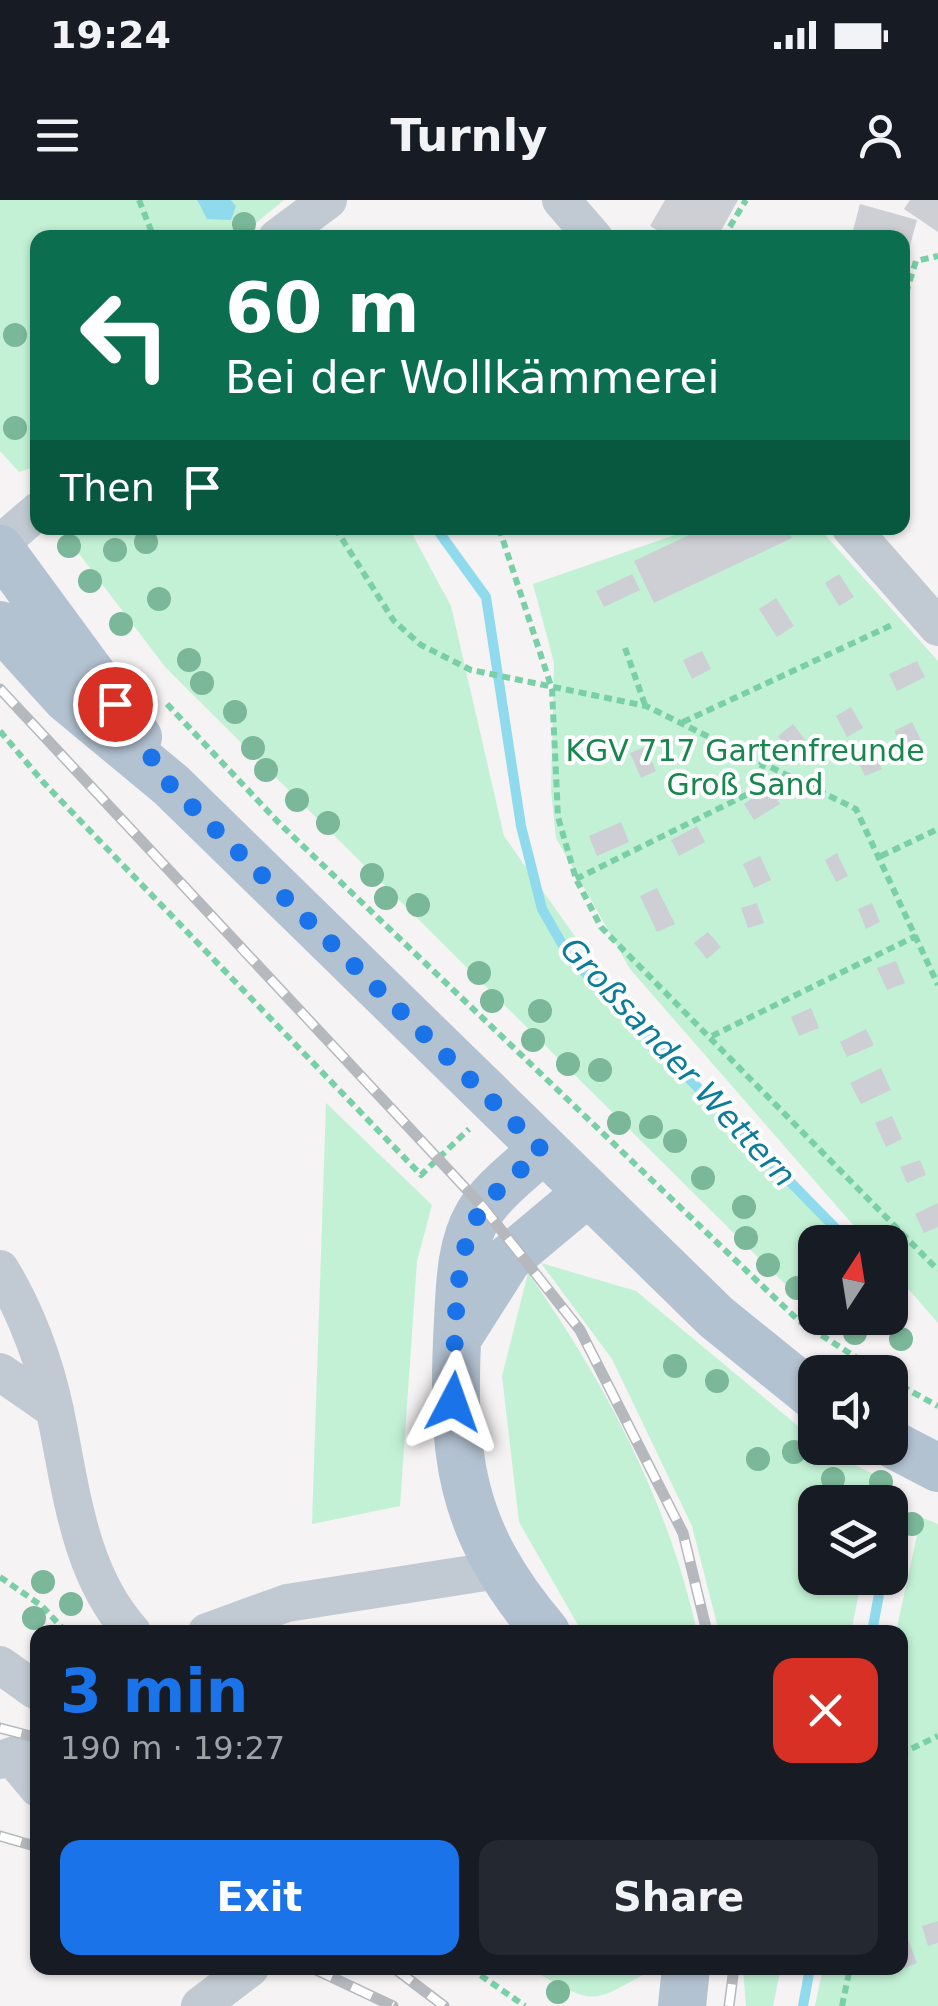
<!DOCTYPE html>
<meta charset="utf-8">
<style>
body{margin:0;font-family:"DejaVu Sans",sans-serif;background:#242831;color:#f1f3f6;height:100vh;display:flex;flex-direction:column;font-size:38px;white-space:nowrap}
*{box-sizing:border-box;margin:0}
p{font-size:32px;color:#9ea1a6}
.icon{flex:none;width:55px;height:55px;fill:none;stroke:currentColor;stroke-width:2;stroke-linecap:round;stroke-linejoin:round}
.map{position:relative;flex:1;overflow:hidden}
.details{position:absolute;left:30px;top:1425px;width:878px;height:350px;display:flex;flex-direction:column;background:#171b24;border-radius:20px;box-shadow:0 2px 8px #0004}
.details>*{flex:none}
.top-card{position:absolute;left:30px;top:30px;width:880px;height:305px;border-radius:20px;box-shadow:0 2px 8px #0004;background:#0b6e4f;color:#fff;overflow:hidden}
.needle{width:65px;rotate:12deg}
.fabs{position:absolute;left:798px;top:1025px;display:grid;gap:20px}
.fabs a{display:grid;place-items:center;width:110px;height:110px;border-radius:20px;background:#171b24;box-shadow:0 2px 8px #0004;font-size:50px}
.pin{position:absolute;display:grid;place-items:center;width:85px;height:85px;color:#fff;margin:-42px;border:5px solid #fff;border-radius:50%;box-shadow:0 2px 10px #0007}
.me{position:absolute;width:110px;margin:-55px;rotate:4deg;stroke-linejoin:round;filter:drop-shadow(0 0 8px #0008)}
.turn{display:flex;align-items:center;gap:35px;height:210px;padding:0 30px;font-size:45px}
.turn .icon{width:130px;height:130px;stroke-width:2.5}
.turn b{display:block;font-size:70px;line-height:85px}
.then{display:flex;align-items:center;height:95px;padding:0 30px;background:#0003;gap:20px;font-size:38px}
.round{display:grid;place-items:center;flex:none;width:105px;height:105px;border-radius:20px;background:#242831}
.summary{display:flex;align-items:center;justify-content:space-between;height:170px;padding:0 30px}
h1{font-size:60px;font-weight:600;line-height:75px;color:#1a73e8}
.primary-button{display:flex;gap:20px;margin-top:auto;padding:20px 30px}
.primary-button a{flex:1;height:115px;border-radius:20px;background:#1a73e8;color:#fff;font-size:40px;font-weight:600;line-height:115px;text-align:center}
.primary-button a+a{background:#242831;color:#f1f3f6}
.status{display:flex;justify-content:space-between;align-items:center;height:70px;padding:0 50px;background:#171b24;direction:ltr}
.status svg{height:28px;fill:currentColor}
header{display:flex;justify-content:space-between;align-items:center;height:130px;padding:0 30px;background:#171b24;font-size:45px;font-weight:600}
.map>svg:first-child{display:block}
.green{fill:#c3f1d5}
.water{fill:#90daee}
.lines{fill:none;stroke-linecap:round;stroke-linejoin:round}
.stream{stroke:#90daee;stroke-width:10}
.building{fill:#cdcfd5}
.path{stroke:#7ad0a6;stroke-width:6;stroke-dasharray:8 5;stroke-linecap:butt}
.minor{stroke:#c1cad2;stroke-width:38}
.major{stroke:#b3c2d1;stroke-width:48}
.rail-casing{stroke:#b5b8bd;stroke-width:11}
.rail{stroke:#fff;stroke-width:8;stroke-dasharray:22;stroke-linecap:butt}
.tree{fill:#7bb799}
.route{stroke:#1a73e8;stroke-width:18;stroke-dasharray:0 32.4}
.labels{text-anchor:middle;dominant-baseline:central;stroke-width:8;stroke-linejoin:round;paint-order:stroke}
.park-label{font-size:30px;fill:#17864f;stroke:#fff}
.water-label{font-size:32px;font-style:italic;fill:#0c7c9b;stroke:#fff}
</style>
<div class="status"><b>19:24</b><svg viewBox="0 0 49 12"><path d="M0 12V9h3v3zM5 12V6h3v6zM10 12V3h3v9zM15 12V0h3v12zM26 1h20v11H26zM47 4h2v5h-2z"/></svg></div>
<header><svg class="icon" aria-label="menu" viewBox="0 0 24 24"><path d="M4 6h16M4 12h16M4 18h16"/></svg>Turnly<svg class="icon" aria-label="person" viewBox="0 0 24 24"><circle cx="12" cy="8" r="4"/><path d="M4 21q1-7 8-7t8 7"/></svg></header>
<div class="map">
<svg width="938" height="1806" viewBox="0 0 938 1806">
<rect width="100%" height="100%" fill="#f5f3f3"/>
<!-- green -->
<path class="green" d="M0,0h197l10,18 29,-12 -5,-6h53l-45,37 -201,1 -1,228 -18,6 -19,-21z
M70,328h339l42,78 53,230 111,157 226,249h-26v72l-649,-646 -99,-130z
M695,328h124l119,133v662l-48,-55v-26h-22l-238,-273 -74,-131 -5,-48 3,-127 -21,-79z
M326,903l106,102 -15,56 -17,245 -88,18z
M541,1063l95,28 179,149v8c8,0 54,25 68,30l-5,24h-63v76h47l-11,54h-132l-27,-106 -80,-167z
M528,1073c76,107 141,230 169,359h-115l-63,-110 -17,-146z
M921,1317l17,7v482h-123l8,-38h77v-336h-4z
M528,1768h127c-68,38 -57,38 -127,0z
M743,1768h38l-8,38h-27z"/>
<!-- water -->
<path class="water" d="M197,0h34l5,6 -5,14 -24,-1z"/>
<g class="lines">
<!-- stream -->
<path class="stream" d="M436,328l50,69 35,229 21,83 27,47 280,286
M890,1084l13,13
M872,1432l10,-54
M803,1806l7,-38"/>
</g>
<!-- building -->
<path class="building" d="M665,0h73l-21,38h-46l-21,-12z
M910,0h28v32l-34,-23z
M860,4l57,16 -13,47 -2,-29h-51z
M704,328h83l5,10 -138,65 -20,-42z
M632,374l8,16 -36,17 -8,-16z
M839,374l15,23 -15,9 -14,-23z
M776,398l18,28 -17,11 -18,-28z
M702,451l9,18 -19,10 -9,-19z
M917,461l8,16 -28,14 -8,-17z
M851,507l12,21 -16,9 -11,-21z
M912,522l13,26 -17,9 -14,-26z
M793,524l17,22 -15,12 -17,-22z
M645,547l11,24 -15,7 -11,-25z
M872,547l10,22 -17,7 -10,-21z
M769,587l11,17 -26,16 -10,-16z
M621,622l8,20 -32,14 -8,-20z
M697,626l8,16 -26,14 -8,-16z
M837,653l11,23 -12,6 -11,-22z
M760,656l11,24 -17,8 -11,-24z
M657,688l18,36 -18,8 -17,-36z
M757,703l7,20 -16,5 -7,-20z
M872,703l8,19 -14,7 -8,-20z
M708,732l13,15 -14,12 -13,-16z
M896,761l9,22 -18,7 -10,-22z
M811,808l8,20 -20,8 -8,-19z
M866,829l8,16 -27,12 -7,-15z
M881,868l10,22 -30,14 -11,-21z
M892,916l10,23 -16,8 -11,-24z
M920,960l6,15 -19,8 -7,-16z
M938,1003v24l-14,6 -9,-19z
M938,1721v22l-10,3 -6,-20z
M907,1737l10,26 -25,10 -2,-5h10v-28z"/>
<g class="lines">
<!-- path -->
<path class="path" d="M139,0l15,38
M723,38l23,-38
M902,106l14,-45 22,-5
M335,328l59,93 27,24 50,25 175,36 210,103 82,176
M499,328l53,161 6,128 18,62 25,48 337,343
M625,448l20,57
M167,504l113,120 519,497 80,51
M683,522l211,-98
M0,531l44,52 377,392 48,-46
M881,656l57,-27
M576,679l174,-86 13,-28
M712,836l204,-100
M890,1180l48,26
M0,1377l42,29 24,26
M900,1554l38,-18
M470,1768l55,38
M842,1806l8,-38"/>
<!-- minor -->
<path class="minor" d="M561,0l33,38
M277,38l51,-38
M851,328l87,99
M0,344l38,-33
M0,1069c26,42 45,94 55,142 16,76 23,161 77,221
M0,1172l55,38
M207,1432l80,-29 211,-33
M0,1465l35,25
M13,1558l25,30
M0,1560l38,-13
M200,1806l50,-38"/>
<!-- major -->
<path class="major" d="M0,349l138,188
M0,425l66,73 105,87 545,532 99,80
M542,950c-21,20 -50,41 -64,65 -18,31 -18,71 -20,105 -7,133 -1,207 88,312
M461,1133l47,-74 79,-66
M890,1243l48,25
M682,1806l4,-38"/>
<!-- rail casing -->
<g class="rail-casing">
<path id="rail" d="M0,489l483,518 97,123 103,203 24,99
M0,1528l38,10
M0,1636l38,11
M312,1768l81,38
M394,1768l50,38
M729,1806l5,-38"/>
</g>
<!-- rail -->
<use href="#rail" class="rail"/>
</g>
<!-- trees -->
<g class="tree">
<circle cx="244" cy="24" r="12"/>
<circle cx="15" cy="135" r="12"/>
<circle cx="15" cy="228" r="12"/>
<circle cx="146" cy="342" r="12"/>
<circle cx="69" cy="346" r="12"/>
<circle cx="115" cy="350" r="12"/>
<circle cx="90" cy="381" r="12"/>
<circle cx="159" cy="399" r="12"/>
<circle cx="121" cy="424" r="12"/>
<circle cx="189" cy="460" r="12"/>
<circle cx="202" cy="483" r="12"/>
<circle cx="235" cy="512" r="12"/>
<circle cx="253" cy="548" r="12"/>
<circle cx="266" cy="570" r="12"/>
<circle cx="297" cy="600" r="12"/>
<circle cx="328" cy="623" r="12"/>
<circle cx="372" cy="675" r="12"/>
<circle cx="386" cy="698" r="12"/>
<circle cx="418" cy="705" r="12"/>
<circle cx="479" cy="773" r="12"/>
<circle cx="492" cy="801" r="12"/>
<circle cx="540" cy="811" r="12"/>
<circle cx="533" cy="840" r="12"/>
<circle cx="568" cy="864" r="12"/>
<circle cx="600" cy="870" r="12"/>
<circle cx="619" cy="923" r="12"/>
<circle cx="651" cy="927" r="12"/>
<circle cx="675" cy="941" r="12"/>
<circle cx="703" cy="978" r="12"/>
<circle cx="744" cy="1007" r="12"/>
<circle cx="746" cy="1038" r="12"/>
<circle cx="768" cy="1065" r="12"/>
<circle cx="797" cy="1088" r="12"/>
<circle cx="855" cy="1133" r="12"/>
<circle cx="901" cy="1139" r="12"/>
<circle cx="675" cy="1166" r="12"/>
<circle cx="717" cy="1181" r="12"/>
<circle cx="794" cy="1252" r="12"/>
<circle cx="758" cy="1259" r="12"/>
<circle cx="833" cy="1279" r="12"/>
<circle cx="881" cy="1282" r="12"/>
<circle cx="912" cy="1324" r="12"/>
<circle cx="43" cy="1382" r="12"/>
<circle cx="71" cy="1404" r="12"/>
<circle cx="34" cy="1418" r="12"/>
<circle cx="558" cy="1792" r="12"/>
</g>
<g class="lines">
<!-- route -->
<path class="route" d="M115,504l56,82 371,364c-21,21 -51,42 -65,67 -26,46 -21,133 -24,185"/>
</g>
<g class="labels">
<!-- park labels -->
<g class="park-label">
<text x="745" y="550">KGV 717 Gartenfreunde<tspan x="745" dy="34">Groß Sand</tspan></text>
</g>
<!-- water labels -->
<g class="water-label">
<text transform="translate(678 862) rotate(47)">Großsander Wettern</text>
</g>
</g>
</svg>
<div class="fabs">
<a><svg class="needle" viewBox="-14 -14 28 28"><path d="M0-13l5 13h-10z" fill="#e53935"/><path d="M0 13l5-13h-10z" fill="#9ea1a6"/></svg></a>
<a><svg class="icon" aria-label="sound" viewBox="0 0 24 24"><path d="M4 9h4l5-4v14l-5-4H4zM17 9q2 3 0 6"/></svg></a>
<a><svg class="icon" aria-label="layers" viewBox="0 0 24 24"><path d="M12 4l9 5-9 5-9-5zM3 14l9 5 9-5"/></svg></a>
</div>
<div class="pin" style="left:115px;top:504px;background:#d93025"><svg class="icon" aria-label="arrive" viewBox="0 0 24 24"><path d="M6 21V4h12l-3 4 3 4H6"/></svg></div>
<svg class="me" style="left:453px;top:1202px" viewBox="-20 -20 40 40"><path d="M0-17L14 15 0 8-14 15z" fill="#1a73e8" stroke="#fff" stroke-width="4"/></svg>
<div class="top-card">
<div class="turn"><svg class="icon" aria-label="left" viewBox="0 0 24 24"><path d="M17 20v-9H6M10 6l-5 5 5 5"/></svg><div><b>60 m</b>Bei der Wollkämmerei</div></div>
<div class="then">Then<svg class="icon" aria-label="arrive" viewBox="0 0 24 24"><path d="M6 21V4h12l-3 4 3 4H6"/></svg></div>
</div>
<section class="details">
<div class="summary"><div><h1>3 min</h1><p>190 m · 19:27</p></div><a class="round" style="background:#d93025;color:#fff"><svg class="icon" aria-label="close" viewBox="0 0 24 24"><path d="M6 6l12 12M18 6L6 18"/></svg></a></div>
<div class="primary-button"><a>Exit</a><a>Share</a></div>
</section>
</div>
